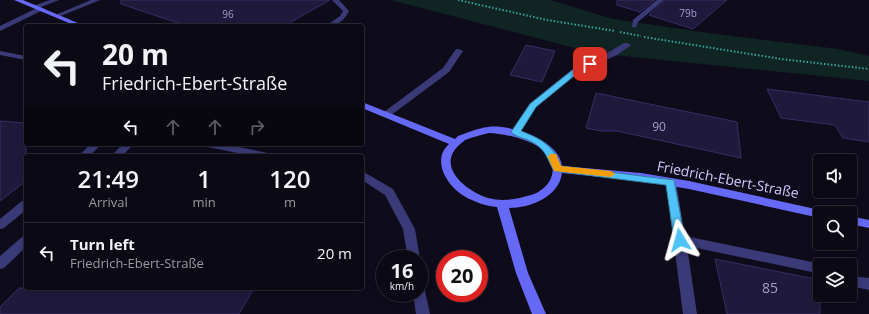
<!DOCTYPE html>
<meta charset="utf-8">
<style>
body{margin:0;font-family:"Open Sans",sans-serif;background:#181722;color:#f1f3f6;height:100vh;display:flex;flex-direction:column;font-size:15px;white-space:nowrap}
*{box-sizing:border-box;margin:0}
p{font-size:13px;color:#999aa0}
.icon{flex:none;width:22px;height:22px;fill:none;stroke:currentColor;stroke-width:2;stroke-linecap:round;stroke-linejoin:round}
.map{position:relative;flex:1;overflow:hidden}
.side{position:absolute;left:24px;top:154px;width:340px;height:136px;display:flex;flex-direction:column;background:#0a0914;border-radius:4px;box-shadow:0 2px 6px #0003,0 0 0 1px #2a2a34}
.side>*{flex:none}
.guide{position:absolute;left:24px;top:24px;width:340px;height:122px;border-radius:4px;box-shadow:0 2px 6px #0003,0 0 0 1px #2a2a34;background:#0a0914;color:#f1f3f6;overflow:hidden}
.buttons{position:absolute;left:813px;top:154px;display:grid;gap:8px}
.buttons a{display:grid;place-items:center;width:44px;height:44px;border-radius:4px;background:#0a0914;box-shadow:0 2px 6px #0003,0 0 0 1px #2a2a34;font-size:20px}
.speed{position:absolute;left:376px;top:250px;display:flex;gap:8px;font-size:20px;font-weight:700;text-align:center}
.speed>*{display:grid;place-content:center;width:52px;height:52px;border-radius:50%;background:#0a0914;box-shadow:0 2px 6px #0003,0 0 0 1px #2a2a34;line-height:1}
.speed small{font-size:10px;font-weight:400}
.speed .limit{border:6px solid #d22;background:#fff;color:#111}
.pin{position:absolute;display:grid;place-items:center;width:34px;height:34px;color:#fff;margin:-17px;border-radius:8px;box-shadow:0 2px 6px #0006}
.me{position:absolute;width:44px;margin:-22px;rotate:352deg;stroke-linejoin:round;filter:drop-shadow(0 0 3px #0008)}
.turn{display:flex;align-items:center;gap:14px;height:84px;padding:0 12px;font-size:18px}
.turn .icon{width:52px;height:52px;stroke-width:2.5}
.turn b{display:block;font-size:28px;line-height:34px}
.lanes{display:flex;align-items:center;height:38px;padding:0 12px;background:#0003;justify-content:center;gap:20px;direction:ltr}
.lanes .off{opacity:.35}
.eta{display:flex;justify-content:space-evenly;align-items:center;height:68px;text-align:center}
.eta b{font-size:24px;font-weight:600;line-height:28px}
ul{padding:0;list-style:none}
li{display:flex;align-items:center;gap:12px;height:60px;padding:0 12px;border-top:1px solid #2a2a34}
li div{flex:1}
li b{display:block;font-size:15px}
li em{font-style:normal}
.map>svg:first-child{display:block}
.green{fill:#102523}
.building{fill:#1f193b;stroke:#362d66}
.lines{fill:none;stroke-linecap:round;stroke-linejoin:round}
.path{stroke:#33a69b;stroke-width:2;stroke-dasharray:1.5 2;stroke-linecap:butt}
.lane{fill:#3a3a78;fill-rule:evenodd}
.secondary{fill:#6668f6;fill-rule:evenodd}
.path-bridge{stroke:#33a69b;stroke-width:2;stroke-dasharray:1.5 2;stroke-linecap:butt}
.route{fill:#4fc3f7;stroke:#337fa1}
.slow{fill:#f59e0b}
.labels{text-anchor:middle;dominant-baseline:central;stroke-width:3.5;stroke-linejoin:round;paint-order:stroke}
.far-number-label{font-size:10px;fill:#a29dcc}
.number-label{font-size:12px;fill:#a29dcc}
.street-label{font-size:14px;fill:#cdc9fc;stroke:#0e0c1b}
.near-number-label{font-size:14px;fill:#a29dcc}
</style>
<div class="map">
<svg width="869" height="314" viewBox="0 0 869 314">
<rect width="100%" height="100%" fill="#0e0c1b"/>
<!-- green -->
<path class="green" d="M391,0h159l63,19 95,14 130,16 31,7v25l-275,-28z"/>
<!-- building -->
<path class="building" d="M121,0h209l-46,26h-97l-66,-22z
M617,0h38l-15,12 -23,-7z
M665,0h62l-34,29 -44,-14z
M526,45l29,6 -13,31 -32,-7z
M767,89l102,13v40l-26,-4 -8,-13 -54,-7z
M596,93l141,29 4,36 -124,-27h-16l-15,-3z
M0,121l26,2v58l-26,20z
M715,259l105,21v34h-93z
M19,288h235l-15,26h-239v-7z"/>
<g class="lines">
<!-- path -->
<path class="path" d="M458,0l89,20 68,11
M644,37l137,22 88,10"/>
<!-- lane -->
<path class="lane" d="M50,0h9l-18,7 3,2 -1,1 -43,21v-5l37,-18h-4v-2z
M91,0h9l-42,17 -5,-1z
M332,0h7l10,11c-5,10 -12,15 -23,15l14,-10 3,-5z
M657,0h7l-26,22 -2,5h-4l1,-7z
M624,43h3l4,2 -14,10 -37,17 -44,35 -17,27h-6l-2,-2 19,-29 44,-35 37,-17z
M456,49h3l4,2 -14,21 -59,44h-6l-1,-2 1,-2 59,-44z
M0,51l26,5v4l-26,-5z
M91,144h11l-13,12h-11z
M123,144h11l-12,12h-11z
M203,144h21l44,9 5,3h-21l-44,-9z
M362,171l31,18 22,40 5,30 -1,2v-2h-11l-5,-30 -18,-34 -23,-15z
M671,178l4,1 1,3 9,54 127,26 4,1 2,4 -2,4 -4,1 -125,-26 10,68h-14l-17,-132 1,-3z
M26,200v10l-22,18 -4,1v-10l22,-18z
M26,235v12l-22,21 -4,1v-13l22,-19z
M850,276l19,2v12l-19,-4z
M419,284l5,2 6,28h-14l-3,-21h6z"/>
<!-- secondary -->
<path class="secondary" d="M14,0h9l62,26h-9z
M362,102l93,37 3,-3c9,-3 20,-8 30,-9 22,-3 71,12 74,39l79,7 48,8 131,29 5,3h-5v5l-131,-29 -48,-8 -79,-8c-3,24 -32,35 -53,35l19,65 18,41h-14l-16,-41 -19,-66c-11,-1 -23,-5 -33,-11 -17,-10 -33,-36 -15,-52l-87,-36zM489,133c22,1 74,12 62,45 -3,8 -12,15 -20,17 -14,4 -28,7 -43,3 -20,-6 -52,-30 -30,-52 2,-2 5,-4 7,-6 7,-3 16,-5 24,-7z
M850,216l19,4v8l-19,-4z"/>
<!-- path-bridge -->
<path class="path-bridge" d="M620,32l21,4"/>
</g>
<!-- route -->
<path class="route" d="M587,62l6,2 -13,7 -44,36 -15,24c20,8 32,14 40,35l113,14 11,60 -1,3h-8l-2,-3 -8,-55 -112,-14c-8,-14 -8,-23 -26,-31 -5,-2 -12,-3 -17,-8l19,-28 45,-36z"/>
<!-- slow -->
<path class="slow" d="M550,154h6l5,12 50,5 4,3 -4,3 -57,-6 -6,-14z"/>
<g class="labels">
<!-- far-number labels -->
<g class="far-number-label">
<text x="688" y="13">79b</text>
<text x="228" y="14">96</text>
</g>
<!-- number labels -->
<g class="number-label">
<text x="659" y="126">90</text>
</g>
<!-- street labels -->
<g class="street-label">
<text transform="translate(728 179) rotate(11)">Friedrich-Ebert-Straße</text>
</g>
<!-- near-number labels -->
<g class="near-number-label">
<text x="770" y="287">85</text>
</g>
</g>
</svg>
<div class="buttons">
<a><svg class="icon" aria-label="sound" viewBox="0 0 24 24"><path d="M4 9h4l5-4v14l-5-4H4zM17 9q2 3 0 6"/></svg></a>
<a><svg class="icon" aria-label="search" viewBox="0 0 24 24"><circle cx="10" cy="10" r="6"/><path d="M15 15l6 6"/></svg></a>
<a><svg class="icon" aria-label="layers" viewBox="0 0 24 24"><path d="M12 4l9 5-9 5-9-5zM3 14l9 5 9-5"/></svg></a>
</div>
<div class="speed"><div>16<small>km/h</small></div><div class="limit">20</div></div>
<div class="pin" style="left:590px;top:64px;background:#d93025"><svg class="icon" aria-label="arrive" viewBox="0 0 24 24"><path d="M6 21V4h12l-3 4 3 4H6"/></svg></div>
<svg class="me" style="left:680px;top:240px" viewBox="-20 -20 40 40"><path d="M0-17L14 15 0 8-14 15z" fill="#4fc3f7" stroke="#fff" stroke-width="4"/></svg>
<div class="guide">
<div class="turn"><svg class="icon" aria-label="left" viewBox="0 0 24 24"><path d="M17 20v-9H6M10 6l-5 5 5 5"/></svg><div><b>20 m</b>Friedrich-Ebert-Straße</div></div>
<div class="lanes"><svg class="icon" aria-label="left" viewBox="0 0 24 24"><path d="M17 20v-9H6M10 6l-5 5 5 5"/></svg><svg class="icon off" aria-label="ahead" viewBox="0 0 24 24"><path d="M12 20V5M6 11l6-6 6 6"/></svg><svg class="icon off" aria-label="ahead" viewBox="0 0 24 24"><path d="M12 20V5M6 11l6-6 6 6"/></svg><svg class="icon off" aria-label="right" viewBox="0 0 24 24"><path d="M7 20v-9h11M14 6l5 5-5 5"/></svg></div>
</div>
<section class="side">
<div class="eta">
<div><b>21:49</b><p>Arrival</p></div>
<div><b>1</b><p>min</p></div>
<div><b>120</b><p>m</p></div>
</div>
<ul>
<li><svg class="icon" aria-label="left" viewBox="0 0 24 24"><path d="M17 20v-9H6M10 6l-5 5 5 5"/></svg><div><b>Turn left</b><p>Friedrich-Ebert-Straße</p></div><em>20 m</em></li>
</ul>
</section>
</div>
